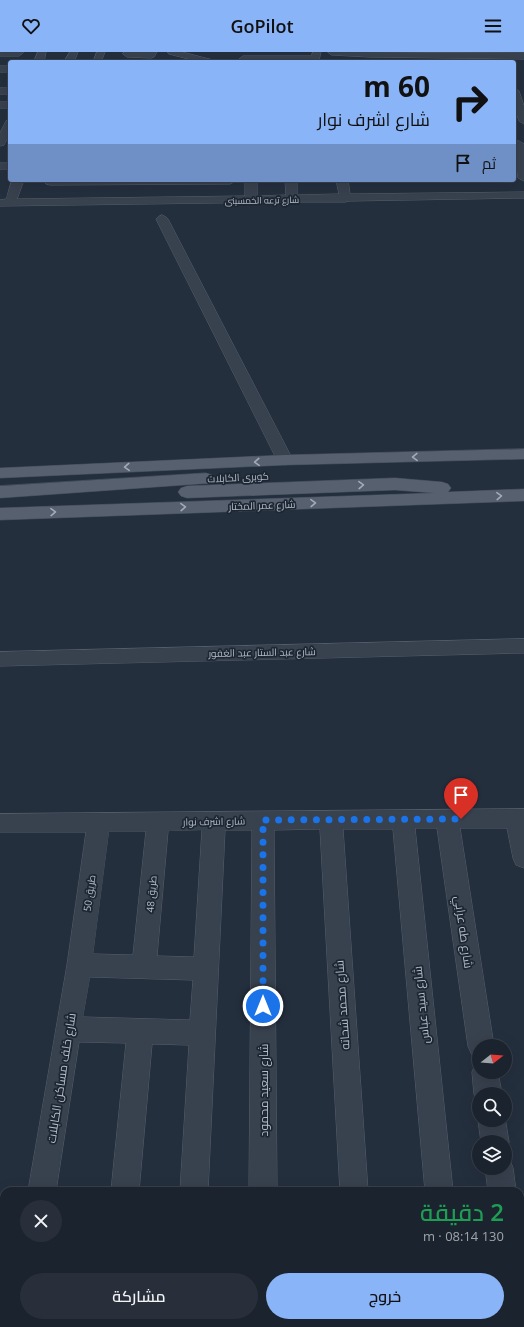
<!DOCTYPE html>
<html lang="ar">
<meta charset="utf-8">
<style>
body{margin:0;font-family:"Open Sans",Cairo,sans-serif;background:#282f3a;color:#f1f3f6;direction:rtl;height:100vh;display:flex;flex-direction:column;font-size:15px;white-space:nowrap}
*{box-sizing:border-box;margin:0}
p{font-size:13px;color:#a0a4aa}
.icon{flex:none;width:22px;height:22px;fill:none;stroke:currentColor;stroke-width:2;stroke-linecap:round;stroke-linejoin:round}
.map{position:relative;flex:1;overflow:hidden;direction:ltr}
.sheet{position:absolute;left:0px;top:1135px;width:524px;height:140px;display:flex;flex-direction:column;background:#1b232e;border-radius:12px 12px 0 0;box-shadow:0 4px 16px #0002,0 0 0 1px #39404a;direction:rtl}
.sheet>*{flex:none}
.guide{position:absolute;left:8px;top:8px;width:508px;height:122px;border-radius:4px;box-shadow:0 4px 16px #0002,0 0 0 1px #39404a;direction:rtl;background:#8ab4f8;color:#111;overflow:hidden}
.needle{width:26px;rotate:73deg}
.tools{position:absolute;left:472px;top:987px;display:grid;gap:8px}
.tools a{display:grid;place-items:center;width:40px;height:40px;border-radius:50%;background:#1b232e;box-shadow:0 4px 16px #0002,0 0 0 1px #39404a;font-size:20px}
.pin{position:absolute;display:grid;place-items:center;width:34px;height:34px;color:#fff;margin:-41px -17px;border-radius:50% 50% 50% 0;rotate:-45deg;box-shadow:0 0 4px #0007}
.pin .icon{rotate:45deg}
.me{position:absolute;width:44px;margin:-22px;rotate:0deg;stroke-linejoin:round;filter:drop-shadow(0 0 3px #0008)}
.turn{display:flex;align-items:center;gap:14px;height:84px;padding:0 20px;font-size:18px}
.turn .icon{width:52px;height:52px;stroke-width:2.5}
.turn b{display:block;font-size:28px;line-height:34px}
.then{display:flex;align-items:center;height:38px;padding:0 20px;background:#0003;gap:8px;font-size:15px}
.round{display:grid;place-items:center;flex:none;width:42px;height:42px;border-radius:21px;background:#282f3a}
.summary{display:flex;align-items:center;justify-content:space-between;height:68px;padding:0 20px}
h1{font-size:24px;font-weight:600;line-height:30px;color:#1e9e55}
.primary-button{display:flex;gap:8px;margin-top:auto;padding:8px 20px}
.primary-button a{flex:1;height:46px;border-radius:24px;background:#8ab4f8;color:#111;font-size:16px;font-weight:600;line-height:46px;text-align:center}
.primary-button a+a{background:#282f3a;color:#f1f3f6}
header{display:flex;justify-content:space-between;align-items:center;height:52px;padding:0 20px;background:#8ab4f8;color:#111;font-size:18px;font-weight:600}
.map>svg:first-child{display:block}
.lines{fill:none;stroke-linecap:round;stroke-linejoin:round}
.minor-casing{stroke:#565f6c;stroke-width:1}
.major-casing{stroke:#414a57;stroke-width:1}
.minor{fill:#38414e;fill-rule:evenodd}
.major{fill:#56606e;fill-rule:evenodd}
.oneway{stroke:#a1aab7}
.route{stroke:#1a73e8;stroke-width:7;stroke-dasharray:0 12.6}
.labels{text-anchor:middle;dominant-baseline:central;stroke-width:3.5;stroke-linejoin:round;paint-order:stroke}
.far-street-label{font-size:9px;fill:#b4bcc9;stroke:#1d2633}
.street-label{font-size:10px;fill:#b4bcc9;stroke:#1d2633}
.near-street-label{font-size:12px;fill:#b4bcc9;stroke:#1d2633}
</style>
<header><svg class="icon" aria-label="menu" viewBox="0 0 24 24"><path d="M4 6h16M4 12h16M4 18h16"/></svg>GoPilot<svg class="icon" aria-label="heart" viewBox="0 0 24 24"><path d="M12 20l-8-8c-3-5 5-10 8-4 3-6 11-1 8 4z"/></svg></header>
<div class="map">
<svg width="524" height="1275" viewBox="0 0 524 1275">
<rect width="100%" height="100%" fill="#242f3e"/>
<g class="lines">
<!-- minor casing -->
<g class="minor-casing">
<path id="minor" d="M0,0h23v1l-4,3h-19z
M38,0h8l-2,10h-10z
M70,0h8l-4,10h-10z
M97,0h8l-4,10h-6l-1,-2z
M124,0h33l-3,5 -3,1 -24,-1 -4,-3z
M168,0h14l31,8 2,2h-15l-31,-8z
M313,0h8l-2,8 -8,2h-68l-4,-3 4,-3h68z
M328,0l196,1v6l-155,-2 -37,-2z
M0,14h10v6h-10z
M0,36h10v6h-10z
M514,36l5,3 5,15v18l-5,-3 -5,-15z
M0,50h10v6h-10z
M10,68v13l-6,12 -4,1v-13l6,-12z
M519,89l5,3v37l-6,-3 -4,-32 1,-4z
M0,111h10v6h-10z
M12,128h12l-7,19 228,-3v-16h12v16l29,-1 -1,-15h12v15l42,-1 -3,-14h12l2,14 174,-2v6l-175,3 -4,1h-49l-4,1 -4,-1 -288,4v-6l6,-1z
M46,128h189l1,1 -6,3 -180,1 -4,-1 -2,-2z
M162,163l4,2 2,2 125,241 -2,3 -6,2 -6,-2 -2,-3 -121,-241 2,-2z
M524,587v14l-524,13v-14z
M524,757v59l-8,-3 -3,-7 -6,-30h-47l34,218h-15v12l-7,-3 -4,-9 -31,-218h-22l38,363h-28l-32,-362h-50l25,362h-28l-20,-362 -46,1 3,361h-28l3,-361h-27l-17,361h-28l9,-146 -37,-1 -13,147h-28l15,-148 -47,-1 -23,149h-28l39,-226 19,-133h-86v-18zM202,778l-8,127 -37,-1 11,-125zM109,779h37l-13,124 -40,-1zM90,925l103,3 -3,40 -107,-3z
M479,1009v11h19l4,22h-23v10l-5,-10 -2,-22 4,-9z
M479,1066v2h26v-2l4,24 -4,10v-10h-24l-3,-22z
M505,1104l4,2 4,10 3,23h-28l-3,-23h20z
M520,1156h4v30h-4z
M0,1175h4v30h-4z
M9,1271h32v4h-32z
M101,1271h32v4h-32z
M183,1271h32v4h-32z
M277,1271h32v4h-32z
M374,1271h32l1,4h-32z"/>
</g>
<!-- major casing -->
<g class="major-casing">
<path id="major" d="M524,397v10l-239,6 -285,13v-10l285,-13z
M206,421l6,2 3,4 -3,4 -212,15v-12z
M395,426l47,4 6,2 3,4 -3,4 76,-3v12l-524,19v-12l434,-15 -39,-3 -208,8 -6,-2 -3,-4 3,-4 6,-2z"/>
</g>
<!-- minor -->
<use href="#minor" class="minor"/>
<!-- major -->
<use href="#major" class="major"/>
</g>
<!-- one-way arrows -->
<defs><path id="oneway-chevron" d="M-2-3.5L2.5 0L-2 3.5" fill="none" stroke-width="1.6" stroke-linecap="round" stroke-linejoin="round"/></defs>
<g class="oneway">
<use href="#oneway-chevron" transform="translate(415 405) rotate(179)"/>
<use href="#oneway-chevron" transform="translate(257 410) rotate(177)"/>
<use href="#oneway-chevron" transform="translate(127 415) rotate(177)"/>
<use href="#oneway-chevron" transform="translate(361 433) rotate(-2)"/>
<use href="#oneway-chevron" transform="translate(499 444) rotate(-3)"/>
<use href="#oneway-chevron" transform="translate(313 451) rotate(-2)"/>
<use href="#oneway-chevron" transform="translate(183 455) rotate(-2)"/>
<use href="#oneway-chevron" transform="translate(53 460) rotate(-2)"/>
</g>
<g class="lines">
<!-- route -->
<path class="route" d="M263,954v-186l198,-1"/>
</g>
<g class="labels">
<!-- far-street labels -->
<g class="far-street-label">
<text transform="translate(262 148) rotate(-1)">شارع ترعه الخمسينى</text>
</g>
<!-- street labels -->
<g class="street-label">
<text transform="translate(238 425) rotate(-3)">كوبرى الكابلات</text>
<text transform="translate(262 453) rotate(-2)">شارع عمر المختار</text>
<text transform="translate(262 600) rotate(-1)">شارع عبد الستار عبد الغفور</text>
<text transform="translate(214 769) rotate(-1)">شارع اشرف نوار</text>
<text transform="translate(89 841) rotate(-82)">طريق 50</text>
<text transform="translate(151 842) rotate(-85)">طريق 48</text>
</g>
<!-- near-street labels -->
<g class="near-street-label">
<text transform="translate(464 880) rotate(82)">شارع طه عرابي</text>
<text transform="translate(342 953) rotate(-94)">شارع محمد شحاته</text>
<text transform="translate(421 953) rotate(-96)">شارع سيد عباس</text>
<text transform="translate(61 1026) rotate(-81)">شارع خلف مساكن الكابلات</text>
<text transform="translate(263 1038) rotate(-90)">شارع سعيد محمود</text>
</g>
</g>
</svg>
<div class="tools">
<a><svg class="needle" viewBox="-14 -14 28 28"><path d="M0-13l5 13h-10z" fill="#e53935"/><path d="M0 13l5-13h-10z" fill="#a0a4aa"/></svg></a>
<a><svg class="icon" aria-label="search" viewBox="0 0 24 24"><circle cx="10" cy="10" r="6"/><path d="M15 15l6 6"/></svg></a>
<a><svg class="icon" aria-label="layers" viewBox="0 0 24 24"><path d="M12 4l9 5-9 5-9-5zM3 14l9 5 9-5"/></svg></a>
</div>
<div class="pin" style="left:461px;top:767px;background:#d93025"><svg class="icon" aria-label="arrive" viewBox="0 0 24 24"><path d="M6 21V4h12l-3 4 3 4H6"/></svg></div>
<svg class="me" style="left:263px;top:954px" viewBox="-20 -20 40 40"><circle r="17" fill="#1a73e8" stroke="#fff" stroke-width="3"/><path d="M0-11L8 9 0 5-8 9z" fill="#fff"/></svg>
<div class="guide">
<div class="turn"><svg class="icon" aria-label="right" viewBox="0 0 24 24"><path d="M7 20v-9h11M14 6l5 5-5 5"/></svg><div><b>60 m</b>شارع اشرف نوار</div></div>
<div class="then">ثم<svg class="icon" aria-label="arrive" viewBox="0 0 24 24"><path d="M6 21V4h12l-3 4 3 4H6"/></svg></div>
</div>
<section class="sheet">
<div class="summary"><div><h1>2 دقيقة</h1><p>130 m · 08:14</p></div><a class="round"><svg class="icon" aria-label="close" viewBox="0 0 24 24"><path d="M6 6l12 12M18 6L6 18"/></svg></a></div>
<div class="primary-button"><a>خروج</a><a>مشاركة</a></div>
</section>
</div>
